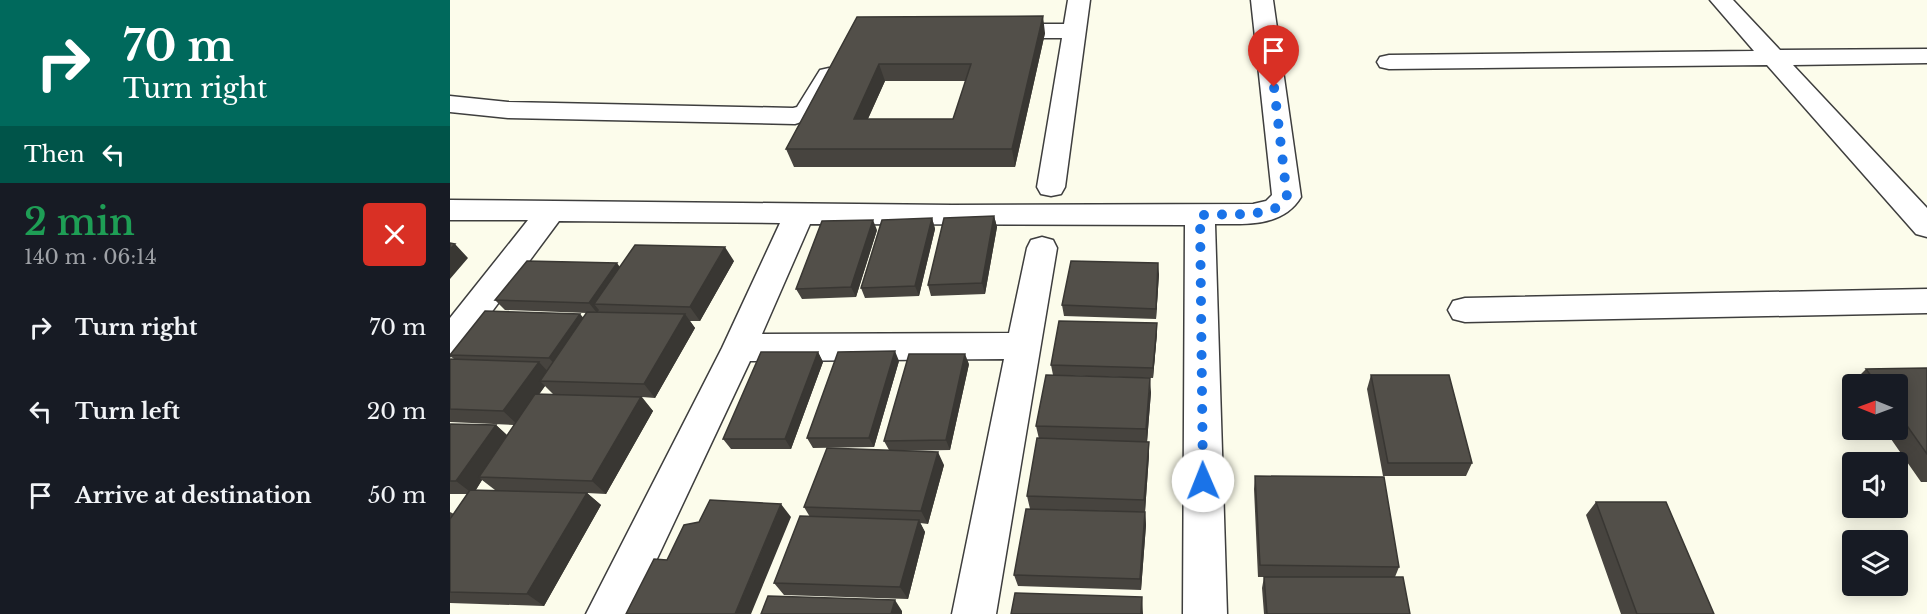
<!DOCTYPE html>
<meta charset="utf-8">
<style>
body{margin:0;font-family:"Libre Baskerville",serif;background:#20242c;color:#f1f3f6;height:100vh;display:flex;flex-direction:column;font-size:22px;white-space:nowrap}
*{box-sizing:border-box;margin:0}
p{font-size:20px;color:#9ea1a6}
.icon{flex:none;width:33px;height:33px;fill:none;stroke:currentColor;stroke-width:2;stroke-linecap:round;stroke-linejoin:round}
.map{position:relative;flex:1;overflow:hidden}
.drawer{display:flex;flex-direction:column;background:#171b24;width:450px}
.drawer>*{flex:none}
.banner{background:#00695c;color:#fff;overflow:hidden}
.needle{width:39px;rotate:271deg}
.controls{position:absolute;left:1392px;top:374px;display:grid;gap:12px}
.controls a{display:grid;place-items:center;width:66px;height:66px;border-radius:6px;background:#171b24;box-shadow:0 3px 15px #0003;font-size:30px}
.pin{position:absolute;display:grid;place-items:center;width:51px;height:51px;color:#fff;margin:-62px -26px;border-radius:50% 50% 50% 0;rotate:-45deg;box-shadow:0 0 6px #0007}
.pin .icon{rotate:45deg}
.me{position:absolute;width:66px;margin:-33px;rotate:359deg;stroke-linejoin:round;filter:drop-shadow(0 0 4px #0008)}
.turn{display:flex;align-items:center;gap:21px;height:126px;padding:0 24px;font-size:27px}
.turn .icon{width:78px;height:78px;stroke-width:2.5}
.turn b{display:block;font-size:42px;line-height:51px}
.then{display:flex;align-items:center;height:57px;padding:0 24px;background:#0003;gap:12px;font-size:22px}
.round{display:grid;place-items:center;flex:none;width:63px;height:63px;border-radius:6px;background:#20242c}
.overview{display:flex;align-items:center;justify-content:space-between;height:102px;padding:0 24px}
h1{font-size:36px;font-weight:600;line-height:45px;color:#1e9e55}
ul{padding:0;list-style:none}
li{display:flex;align-items:center;gap:18px;height:84px;padding:0 24px}
li div{flex:1}
li b{display:block;font-size:22px}
li em{font-style:normal}
main{display:flex;flex:1;min-height:0}
.map>svg:first-child{display:block}
.lines{fill:none;stroke-linecap:round;stroke-linejoin:round}
.minor-casing{stroke:#3e3e3e;stroke-width:3}
.minor{fill:#fff;fill-rule:evenodd}
.wall{fill:#47443f;fill-rule:evenodd}
.shaded-wall{fill:#393733}
.building{fill:#524f49;stroke:#393733;stroke-width:1.5;fill-rule:evenodd}
.route{stroke:#1a73e8;stroke-width:10;stroke-dasharray:0 18}
</style>
<main>
<section class="drawer">
<div class="banner">
<div class="turn"><svg class="icon" aria-label="right" viewBox="0 0 24 24"><path d="M7 20v-9h11M14 6l5 5-5 5"/></svg><div><b>70 m</b>Turn right</div></div>
<div class="then">Then<svg class="icon" aria-label="left" viewBox="0 0 24 24"><path d="M17 20v-9H6M10 6l-5 5 5 5"/></svg></div>
</div>
<div class="overview"><div><h1>2 min</h1><p>140 m · 06:14</p></div><a class="round" style="background:#d93025;color:#fff"><svg class="icon" aria-label="close" viewBox="0 0 24 24"><path d="M6 6l12 12M18 6L6 18"/></svg></a></div>
<ul>
<li><svg class="icon" aria-label="right" viewBox="0 0 24 24"><path d="M7 20v-9h11M14 6l5 5-5 5"/></svg><div><b>Turn right</b></div><em>70 m</em></li>
<li><svg class="icon" aria-label="left" viewBox="0 0 24 24"><path d="M17 20v-9H6M10 6l-5 5 5 5"/></svg><div><b>Turn left</b></div><em>20 m</em></li>
<li><svg class="icon" aria-label="arrive" viewBox="0 0 24 24"><path d="M6 21V4h12l-3 4 3 4H6"/></svg><div><b>Arrive at destination</b></div><em>50 m</em></li>
</ul>
</section>
<div class="map">
<svg width="1477" height="614" viewBox="0 0 1477 614">
<rect width="100%" height="100%" fill="#fcfceb"/>
<g class="lines">
<!-- minor casing -->
<g class="minor-casing">
<path id="minor" d="M618,0h22l-25,187 -4,7 -10,2 -10,-2 -4,-7 25,-149h-60l-8,-2 -3,-5 3,-5 8,-2h62z
M801,0h22l28,197c-18,30 -54,27 -86,27l12,390h-44l2,-389 -375,-1 -48,110 247,-1 18,-85 4,-8 11,-3 11,3 4,8 -61,366h-44l52,-255 -254,2 -119,253h-45l136,-266 58,-125 -221,-2 -97,131 -12,4v-38l78,-98h-78v-20l502,5 301,-1 13,-3 6,-6z
M1260,0h23l47,50 147,-1v14l-134,2 134,143v29l-11,-3 -149,-169 -378,4 -9,-2 -3,-5 3,-5 9,-2 365,-4z
M379,68l9,2 3,5 -21,37 -4,5 -21,7 -287,-6 -58,-6v-16l58,6 285,6 4,-1 23,-37z
M1477,289v24l-462,9 -12,-3 -5,-9 5,-9 12,-3z"/>
</g>
<!-- minor -->
<use href="#minor" class="minor"/>
</g>
<!-- wall -->
<path class="wall" d="M407,17l188,16 -30,134h-221l-8,-18zM435,81h81l-13,38h-85z
M544,216l3,11 -12,67 -54,2 -3,-11z
M482,218l3,11 -16,67 -54,2 -4,-10z
M427,230l-21,67 -54,2 -6,-10z
M284,261l-34,60h-10l5,7 -40,70 -13,-1 11,14 -47,83 -19,-1 14,12 -57,101 -94,-3v-91l4,2 13,-20h-17v-70l46,1 11,10 7,-10 -64,-3v-63h4l-4,-3v-2l130,-40 3,4 4,-5 -82,-3 -10,-10 125,-33zM95,386l9,9 -15,-1zM32,480l13,10h-19z
M709,274l-3,45 -92,-3 -2,-11z
M707,333l-4,45 -100,-3 -2,-10z
M368,352l5,10 -32,87h-60l-8,-10z
M449,361l-25,86 -61,1 -6,-10z
M519,364l-19,86 -56,1 50,14 -16,59 -8,-1 5,9 -17,67 -124,-4 -10,-12 36,-66 -6,-10 85,-57 -5,-9z
M1477,368v114h-6l-37,-53h14v-45h-46v-1l14,-14z
M921,375l101,88 -6,13h-83l-16,-87z
M701,392l-4,50 2,13 -4,57 -115,-3 -3,-13 12,-57 -3,-13z
M805,476l144,91 -4,10 15,37h-146l-2,-26 2,-11h-6l-4,-88z
M1146,502l118,112h-93l-35,-99z
M695,512l1,13 -5,65 -123,-4 -4,-11z"/>
<!-- shaded-wall -->
<path class="shaded-wall" d="M593,16l2,17 -30,134 -3,-18z
M429,64l6,17 -25,55 -6,-17z
M544,216l3,11 -12,67 -3,-11z
M482,218l3,11 -16,67 -4,-10z
M423,220l4,10 -21,67 -5,-10z
M5,244l13,14 -18,21v-30z
M275,247l9,14 -34,60 -10,-14z
M167,263l8,11 -31,30 5,6 -2,3 -8,-10z
M708,263l1,11 -3,45v-10z
M130,314l9,10 -31,44 -9,-10z
M235,314l10,14 -40,70 -11,-14z
M707,323v10l-4,45v-10z
M445,351l4,10 -25,86 -5,-9z
M368,352l5,10 -32,87 -6,-10z
M515,354l4,10 -19,86 -4,-10z
M89,362l13,14 -12,5 5,5 -27,39 -15,-14z
M700,378l1,14 -4,50 -1,-13z
M191,397l12,14 -47,83 -14,-13z
M46,425l15,14 -32,38 3,3 -9,14 -17,-13z
M699,442v13l-4,57 -1,-12z
M488,452l6,13 -16,59 -7,-13z
M137,493l14,12 -57,101 -17,-12z
M331,504l10,13 -40,97h-16z
M695,512l1,13 -5,65 -1,-11z
M469,520l6,12 -17,67 -8,-12z
M692,597l1,17h-2z
M445,600l7,11v3h-11z"/>
<!-- building -->
<path class="building" d="M593,16l-31,133h-226l71,-132zM429,64h92l-18,55h-99z
M544,216l-12,67 -54,2 16,-67z
M482,218l-17,68 -54,2 21,-68z
M423,220l-22,67 -55,2 26,-68z
M0,243l5,1 -5,5z
M185,245l90,2 -35,60 -96,-3z
M77,261l90,2 -28,40 -94,-3z
M621,261l87,2 -2,46 -94,-4z
M35,311l95,3 -31,44 -99,-3z
M137,312l98,2 -41,70 -104,-3z
M609,321l98,2 -4,45 -102,-3z
M445,351l-26,87h-62l31,-86z
M311,352h57l-33,87h-62z
M459,354h56l-19,86 -62,1z
M0,359l89,3 -36,49 -53,-2z
M1477,368v86l-29,-41v-29h-21l-11,-15z
M596,375l104,3 -4,51 -110,-3z
M921,375h78l23,88h-84z
M85,394l106,3 -49,84 -113,-4z
M0,424l46,1 -40,56h-6z
M587,438l112,4 -5,58 -117,-4z
M377,448l111,4 -17,59 -117,-4z
M805,476l129,1 15,90 -139,-2z
M20,490l117,3 -60,101 -77,-2v-73z
M260,500l71,4 -46,110h-109l28,-55 13,1 17,-35 15,-3z
M1146,502h70l48,112h-77z
M576,509l119,3 -5,67 -126,-4z
M350,516l119,4 -19,67 -126,-4z
M814,577h139l7,37h-143z
M565,593l127,4 -1,17h-130z
M318,596l127,4 -4,14h-130z"/>
<g class="lines">
<!-- route -->
<path class="route" d="M753,481l-3,-266 53,-1 23,-6 11,-11 -13,-110"/>
</g>
</svg>
<div class="controls">
<a><svg class="needle" viewBox="-14 -14 28 28"><path d="M0-13l5 13h-10z" fill="#e53935"/><path d="M0 13l5-13h-10z" fill="#9ea1a6"/></svg></a>
<a><svg class="icon" aria-label="sound" viewBox="0 0 24 24"><path d="M4 9h4l5-4v14l-5-4H4zM17 9q2 3 0 6"/></svg></a>
<a><svg class="icon" aria-label="layers" viewBox="0 0 24 24"><path d="M12 4l9 5-9 5-9-5zM3 14l9 5 9-5"/></svg></a>
</div>
<div class="pin" style="left:824px;top:87px;background:#d93025"><svg class="icon" aria-label="arrive" viewBox="0 0 24 24"><path d="M6 21V4h12l-3 4 3 4H6"/></svg></div>
<svg class="me" style="left:753px;top:481px" viewBox="-20 -20 40 40"><circle r="19" fill="#fff"/><path d="M0-13L10 11 0 6-10 11z" fill="#1a73e8"/></svg>
</div>
</main>
